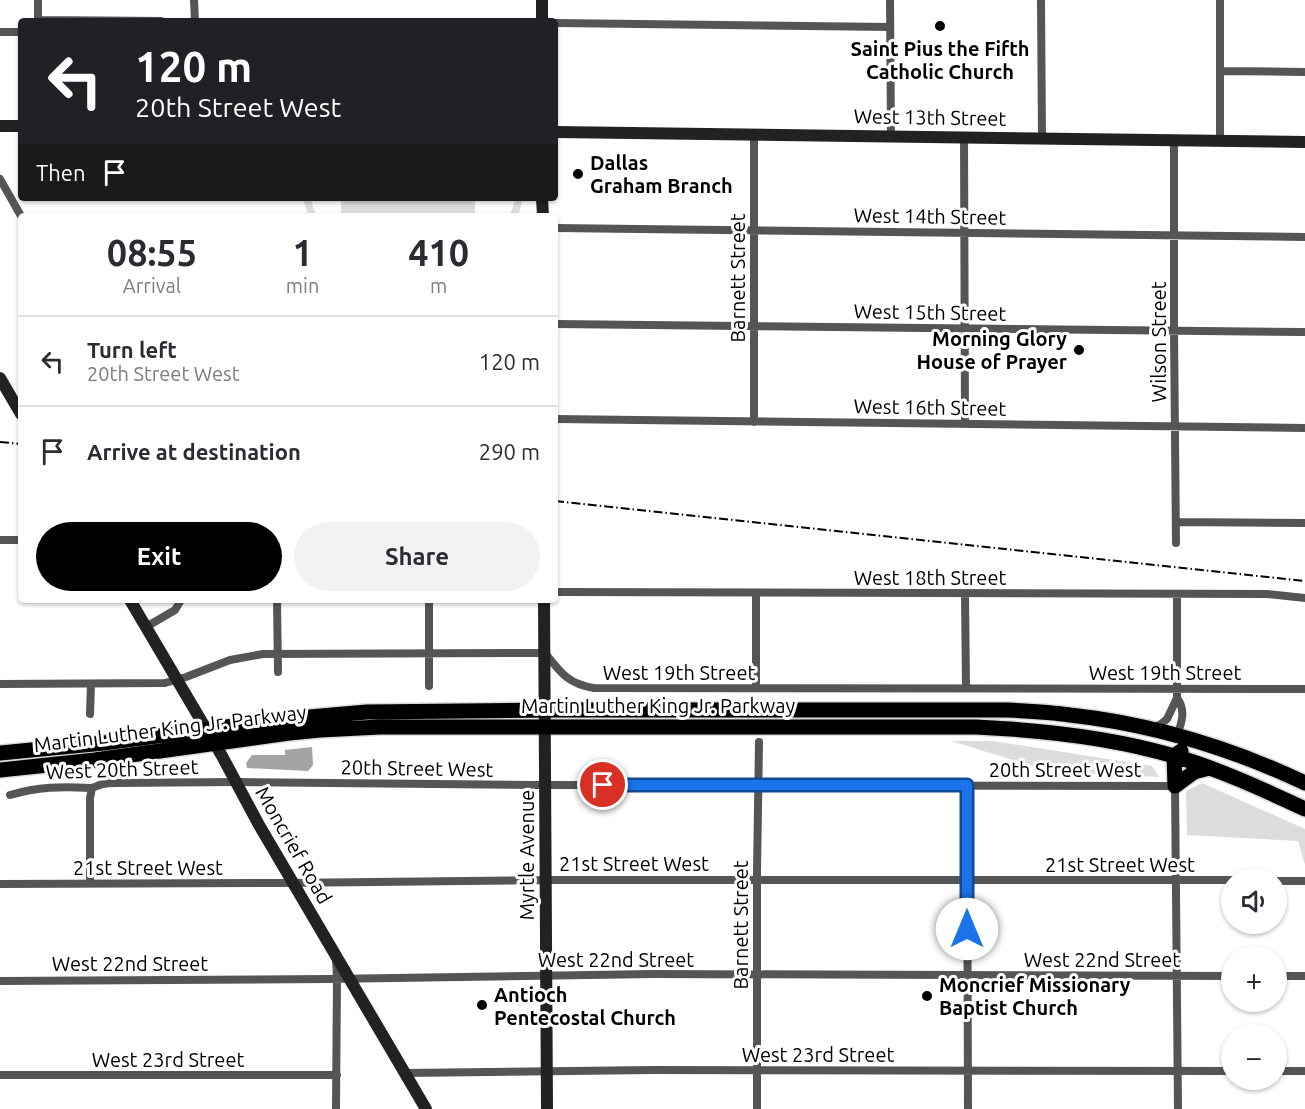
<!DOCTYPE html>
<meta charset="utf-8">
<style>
body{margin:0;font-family:Ubuntu,sans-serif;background:#f2f2f3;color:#2b2b33;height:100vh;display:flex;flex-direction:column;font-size:22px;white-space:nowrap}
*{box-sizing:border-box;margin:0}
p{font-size:20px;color:#7c7c81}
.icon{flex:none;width:33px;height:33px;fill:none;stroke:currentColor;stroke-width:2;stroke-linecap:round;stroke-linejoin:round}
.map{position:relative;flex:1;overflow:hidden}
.side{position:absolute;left:18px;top:213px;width:540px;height:390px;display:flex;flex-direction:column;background:#fff;border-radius:6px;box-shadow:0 2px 4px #0004}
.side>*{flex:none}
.banner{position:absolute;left:18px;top:18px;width:540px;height:183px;border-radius:6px;box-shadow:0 2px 4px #0004;background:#202124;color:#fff;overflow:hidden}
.buttons{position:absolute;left:1221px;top:868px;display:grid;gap:12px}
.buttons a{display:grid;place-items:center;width:66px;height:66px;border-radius:50%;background:#fff;box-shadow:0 2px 4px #0004;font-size:30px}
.pin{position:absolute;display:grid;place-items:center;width:51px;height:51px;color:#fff;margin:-26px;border:3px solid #fff;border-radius:50%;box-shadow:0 2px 6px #0007}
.me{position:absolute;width:66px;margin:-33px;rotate:0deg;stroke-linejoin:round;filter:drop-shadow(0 0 4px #0008)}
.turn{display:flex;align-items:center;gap:21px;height:126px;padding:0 18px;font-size:27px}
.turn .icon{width:78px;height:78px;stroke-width:2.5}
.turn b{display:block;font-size:42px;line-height:51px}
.then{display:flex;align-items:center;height:57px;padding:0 18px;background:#0003;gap:12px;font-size:22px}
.eta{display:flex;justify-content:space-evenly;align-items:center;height:102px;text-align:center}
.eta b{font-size:36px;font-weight:700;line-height:42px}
.button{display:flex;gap:12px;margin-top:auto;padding:12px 18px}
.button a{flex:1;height:69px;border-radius:36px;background:#000;color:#fff;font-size:24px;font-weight:700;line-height:69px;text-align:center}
.button a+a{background:#f2f2f3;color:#2b2b33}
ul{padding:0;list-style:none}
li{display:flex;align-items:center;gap:18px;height:90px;padding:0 18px;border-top:2px solid #e1e1e2}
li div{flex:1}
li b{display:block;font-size:22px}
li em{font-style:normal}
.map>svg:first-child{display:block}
.green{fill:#dcdcdc}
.water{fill:#a3a3a3}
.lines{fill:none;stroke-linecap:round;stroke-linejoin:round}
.highway-casing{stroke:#dbdbdb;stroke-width:18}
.street{stroke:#555;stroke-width:8}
.secondary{stroke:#222;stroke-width:12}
.highway{stroke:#000;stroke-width:15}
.rail{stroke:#000;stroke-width:2;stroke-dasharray:9 3 1.5 3;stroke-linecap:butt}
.route-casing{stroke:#114b97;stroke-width:15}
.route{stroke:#1a73e8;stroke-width:10}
.poi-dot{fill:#000;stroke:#fff;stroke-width:2}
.labels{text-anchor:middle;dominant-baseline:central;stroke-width:6;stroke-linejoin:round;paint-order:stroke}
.poi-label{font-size:20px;font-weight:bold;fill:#000;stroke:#fff;text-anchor:start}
.street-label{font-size:20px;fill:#000;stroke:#fff}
</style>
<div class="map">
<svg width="1305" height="1109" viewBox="0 0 1305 1109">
<rect width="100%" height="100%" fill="#fff"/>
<!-- green -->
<path class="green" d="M303,198h8l2,9 4,9h-9z
M341,198h134v18h-134z
M515,198h8l-5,18h-9l4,-9z
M951,741h42l159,25 7,11 -107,-5z
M1202,783l103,46v36l-7,-24 -111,-6 -1,-44z"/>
<!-- water -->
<path class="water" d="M312,747l1,18 -5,6 -61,-3 -1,-5 6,-8h33v-5z"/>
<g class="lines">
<!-- highway casing -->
<g class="highway-casing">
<path id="highway" d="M0,753l104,-10 182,-24 81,-7 179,-2h460c21,1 43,2 64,5 82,9 161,33 235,68
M0,770l95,-10 194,-27 31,-3 60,-3h596c66,3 134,10 198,29 45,13 88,33 131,53
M1175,786l-1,-30 7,-5
M1175,786l19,-14 15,-4"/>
</g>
<!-- street -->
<path class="street" d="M194,0l1,21
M890,0l1,136
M1041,0l1,138
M38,20l123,1
M38,21v-21
M555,23l335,4
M0,32h21
M1220,71l85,1
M754,134v288
M964,137l1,287
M1174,140v191l2,212
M1220,141v-141
M0,179l21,37
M555,228l750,9
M555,324l750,8
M555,419l750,9
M1176,522l129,1
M0,540h21
M555,592l712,2 38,4
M756,594v94
M965,594l1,94
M277,600l1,72
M429,600v86
M146,627l29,-17 6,-10
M0,684l165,-1 21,-6 44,-17 33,-6 271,-1h11c15,19 23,31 49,35l711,1
M1177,698c9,12 5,24 0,38
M90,714l1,-30
M1154,728l7,-4 6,-5 10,-21v-104
M967,785l1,324
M10,795c28,-8 51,-9 80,-7 4,0 8,-3 13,-4 5,-1 9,-1 14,-1l118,-1 299,3 641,1 3,323
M1276,881h29
M90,883v-85l2,-10
M0,884l283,-1 272,-3h677
M336,958l1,20 -1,131
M1276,976h29
M0,981l329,-2 325,-5 578,2
M1276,1071h29
M405,1073l247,-3 580,1
M0,1075h337
M757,1109v-237l2,-130"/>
<!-- secondary -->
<path class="secondary" d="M542,21v-21
M0,126h21
M555,132l750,10
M542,198l1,18
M0,378l21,36
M130,600l92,156 37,69 167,284
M544,600l3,509"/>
<!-- highway -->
<use href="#highway" class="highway"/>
<!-- rail -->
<path class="rail" d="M0,442l21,2
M555,501l750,80"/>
</g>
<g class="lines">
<!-- route casing -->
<g class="route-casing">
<path id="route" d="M603,785h364v144"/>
</g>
<!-- route -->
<use href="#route" class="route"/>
</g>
<!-- markers -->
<g class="poi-dot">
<circle cx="940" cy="26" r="6"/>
<circle cx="578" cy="174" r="6"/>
<circle cx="1079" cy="350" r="6"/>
<circle cx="927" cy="996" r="6"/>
<circle cx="482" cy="1005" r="6"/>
</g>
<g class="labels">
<!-- poi labels -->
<g class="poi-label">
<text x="940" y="48" text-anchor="middle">Saint Pius the Fifth<tspan x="940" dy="23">Catholic Church</tspan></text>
<text x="590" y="162">Dallas<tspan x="590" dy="23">Graham Branch</tspan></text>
<text x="1067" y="338" text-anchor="end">Morning Glory<tspan x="1067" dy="23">House of Prayer</tspan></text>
<text x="939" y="984">Moncrief Missionary<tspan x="939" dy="23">Baptist Church</tspan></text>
<text x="494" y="994">Antioch<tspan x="494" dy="23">Pentecostal Church</tspan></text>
</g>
<!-- street labels -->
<g class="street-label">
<text transform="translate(930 117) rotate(1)">West 13th Street</text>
<text transform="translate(930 216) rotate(1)">West 14th Street</text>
<text transform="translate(737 278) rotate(-90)">Barnett Street</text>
<text transform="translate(930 312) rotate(1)">West 15th Street</text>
<text transform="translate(1158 342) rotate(-90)">Wilson Street</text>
<text transform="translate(930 407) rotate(1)">West 16th Street</text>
<text x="930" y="577">West 18th Street</text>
<text x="679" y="672">West 19th Street</text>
<text x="1165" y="672">West 19th Street</text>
<text x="658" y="705">Martin Luther King Jr. Parkway</text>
<text transform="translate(170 728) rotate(-7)">Martin Luther King Jr. Parkway</text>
<text transform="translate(417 768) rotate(1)">20th Street West</text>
<text transform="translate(122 769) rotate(-2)">West 20th Street</text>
<text x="1065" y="769">20th Street West</text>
<text transform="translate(294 845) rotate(60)">Moncrief Road</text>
<text transform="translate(526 855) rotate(-90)">Myrtle Avenue</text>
<text x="634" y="863">21st Street West</text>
<text x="1120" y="864">21st Street West</text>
<text x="148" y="867">21st Street West</text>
<text transform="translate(740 925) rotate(-90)">Barnett Street</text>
<text x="616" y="959">West 22nd Street</text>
<text x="1102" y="959">West 22nd Street</text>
<text x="130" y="963">West 22nd Street</text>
<text x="818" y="1054">West 23rd Street</text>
<text x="168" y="1059">West 23rd Street</text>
</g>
</g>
</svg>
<div class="buttons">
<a><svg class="icon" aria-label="sound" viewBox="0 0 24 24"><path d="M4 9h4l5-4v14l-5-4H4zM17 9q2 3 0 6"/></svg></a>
<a>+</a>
<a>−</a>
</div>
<div class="pin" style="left:603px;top:785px;background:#d93025"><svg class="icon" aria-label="arrive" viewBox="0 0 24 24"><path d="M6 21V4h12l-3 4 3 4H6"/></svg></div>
<svg class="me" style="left:967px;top:929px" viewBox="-20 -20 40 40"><circle r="19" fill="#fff"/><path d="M0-13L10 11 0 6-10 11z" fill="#1a73e8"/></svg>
<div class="banner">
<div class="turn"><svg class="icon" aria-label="left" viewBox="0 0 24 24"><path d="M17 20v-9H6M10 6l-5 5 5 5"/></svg><div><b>120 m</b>20th Street West</div></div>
<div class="then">Then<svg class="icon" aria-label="arrive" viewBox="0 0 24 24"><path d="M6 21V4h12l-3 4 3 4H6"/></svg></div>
</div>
<section class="side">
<div class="eta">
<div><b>08:55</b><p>Arrival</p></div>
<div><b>1</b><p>min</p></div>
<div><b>410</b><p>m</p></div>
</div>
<ul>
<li><svg class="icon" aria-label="left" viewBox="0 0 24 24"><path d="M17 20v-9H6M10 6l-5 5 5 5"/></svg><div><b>Turn left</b><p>20th Street West</p></div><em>120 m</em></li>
<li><svg class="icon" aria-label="arrive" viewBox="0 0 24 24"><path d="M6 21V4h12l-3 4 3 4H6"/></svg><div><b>Arrive at destination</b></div><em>290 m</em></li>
</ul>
<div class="button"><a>Exit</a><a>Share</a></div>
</section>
</div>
